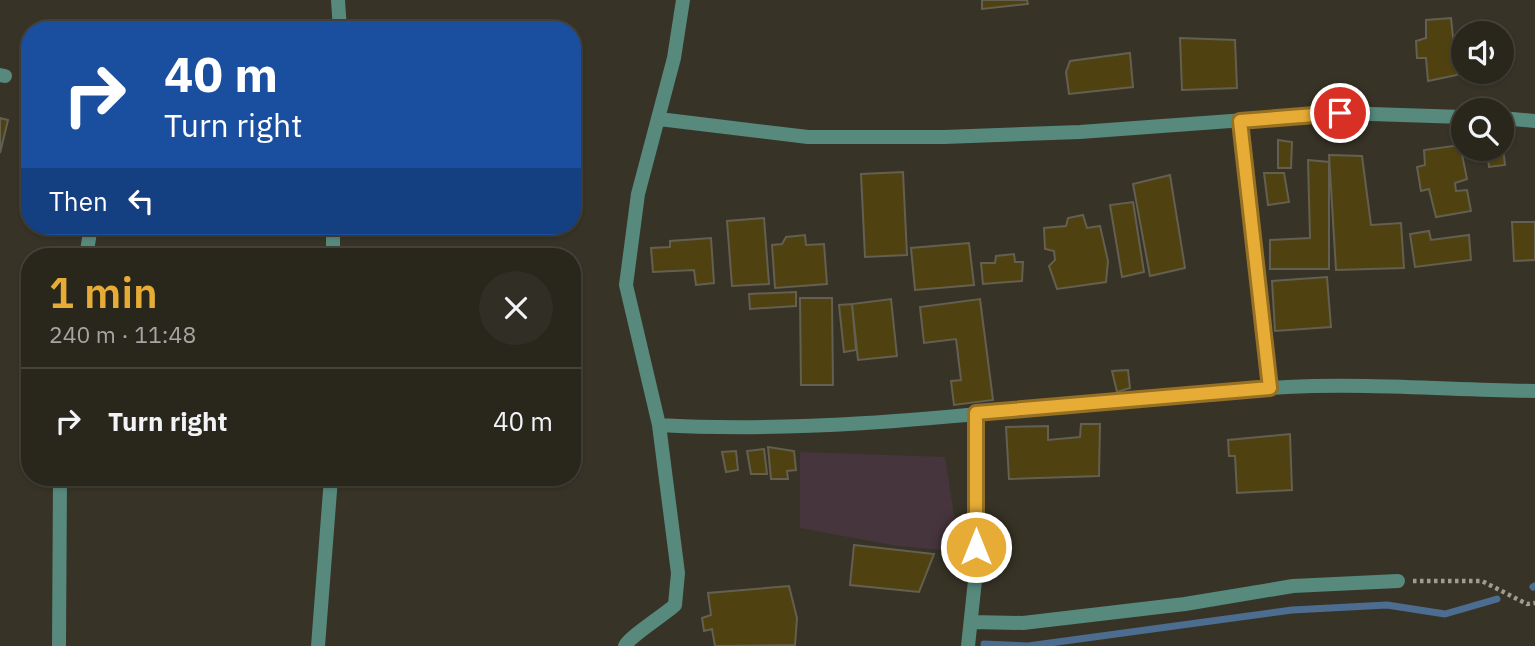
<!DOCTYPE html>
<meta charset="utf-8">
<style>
body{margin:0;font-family:"IBM Plex Sans",sans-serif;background:#312e25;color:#f1f3f6;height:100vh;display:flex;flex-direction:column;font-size:26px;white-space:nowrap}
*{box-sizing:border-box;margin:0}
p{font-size:23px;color:#a5a5a3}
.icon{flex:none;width:38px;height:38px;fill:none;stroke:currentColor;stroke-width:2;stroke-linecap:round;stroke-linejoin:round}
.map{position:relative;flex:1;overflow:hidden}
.side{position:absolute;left:21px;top:248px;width:560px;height:238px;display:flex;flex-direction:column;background:#29261c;border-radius:28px;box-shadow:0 2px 5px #0004,0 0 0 2px #45433b}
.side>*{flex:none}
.banner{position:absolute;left:21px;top:21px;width:560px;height:214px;border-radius:28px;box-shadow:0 2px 5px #0004,0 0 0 2px #45433b;background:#1a4fa0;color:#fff;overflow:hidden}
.fabs{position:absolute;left:1451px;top:21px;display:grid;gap:14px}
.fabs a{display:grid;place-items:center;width:63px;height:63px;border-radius:50%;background:#29261c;box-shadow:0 2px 5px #0004,0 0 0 2px #45433b;font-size:35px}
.pin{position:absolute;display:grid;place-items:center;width:60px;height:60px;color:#fff;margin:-30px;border:4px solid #fff;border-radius:50%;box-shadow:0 2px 7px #0007}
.me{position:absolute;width:77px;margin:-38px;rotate:0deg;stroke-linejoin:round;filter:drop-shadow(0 0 5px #0008)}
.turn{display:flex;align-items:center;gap:24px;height:147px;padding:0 28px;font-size:32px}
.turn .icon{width:91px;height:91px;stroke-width:2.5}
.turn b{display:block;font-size:49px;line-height:60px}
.then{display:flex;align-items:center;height:66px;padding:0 28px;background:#0003;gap:14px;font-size:26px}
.round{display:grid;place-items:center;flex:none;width:74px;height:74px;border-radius:37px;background:#312e25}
.headline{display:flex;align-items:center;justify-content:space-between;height:119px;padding:0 28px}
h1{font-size:42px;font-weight:600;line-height:52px;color:#e6ac36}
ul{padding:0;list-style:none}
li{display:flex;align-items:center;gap:21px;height:105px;padding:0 28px;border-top:2px solid #45433b}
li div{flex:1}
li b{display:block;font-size:26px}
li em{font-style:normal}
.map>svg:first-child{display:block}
.industrial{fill:#47353e}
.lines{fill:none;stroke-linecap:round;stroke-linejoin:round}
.stream{stroke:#4c6c90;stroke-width:7}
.building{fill:#504210;stroke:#635f51;stroke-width:2}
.path{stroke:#9f9c92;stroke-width:4.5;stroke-dasharray:3.5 3.5;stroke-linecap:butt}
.minor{stroke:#57897d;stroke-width:14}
.route-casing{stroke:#967023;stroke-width:18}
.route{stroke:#e6ac36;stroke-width:12}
</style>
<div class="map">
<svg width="1535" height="646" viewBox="0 0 1535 646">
<rect width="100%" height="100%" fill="#373326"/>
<!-- industrial -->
<path class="industrial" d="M800,452l145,5 13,83 -15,10 -46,-4 -97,-18z"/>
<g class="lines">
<!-- stream -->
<path class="stream" d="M1533,587l2,-1
M984,644l44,2 264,-36 95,-5 58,9 52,-15"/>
</g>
<!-- building -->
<path class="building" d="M982,0h45l1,4 -46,5z
M1451,18l6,57 -29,6 -2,-23h-9l-1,-17 10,-3v-18z
M1180,38l55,2 2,48 -55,2z
M1130,53l3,34 -64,7 -3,-22 4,-11z
M0,118l8,2 -8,33z
M1278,140l14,2 -1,26h-13z
M1502,140l3,25 -16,2 -2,-18h15z
M1460,145l7,34 -12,4 1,8 11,-1 4,21 -35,6 -7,-28 -8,2 -4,-24 8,-2 -1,-15z
M1329,155l33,1 9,69 30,-2 3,45 -68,2z
M1308,160l21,2v107h-59v-29l40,-2z
M903,172l4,83 -42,2 -4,-83z
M1264,173h20l5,29 -21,3z
M1170,175l15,93 -35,8 -17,-92z
M1133,202l11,70 -22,5 -12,-72z
M1083,215l4,13 13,-2 8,35 -2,21 -49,7 -8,-23 6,-6 -1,-9 -9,-2 -1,-21 22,-2 2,-8z
M764,218l5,66 -37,2 -5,-65z
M1512,222h23v38l-21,1z
M1429,231l2,9 38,-5 2,25 -56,7 -5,-33z
M805,235l1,10 18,-1 3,40 -52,4 -3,-43 10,-1 4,-7z
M711,238l3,45 -18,2 -2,-15 -41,2 -2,-24 19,-1v-6z
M969,243l5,42 -59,5 -4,-42z
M1014,254l1,8h8l-1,19 -39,3 -2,-21h14l1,-7z
M1327,277l4,50 -56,4 -3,-50z
M796,292v14l-46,3 -1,-15z
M800,298h32l1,87h-32z
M891,299l6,57 -39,4 -6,-56z
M980,299l13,101 -39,5 -3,-24 10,-1 -5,-41 -32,4 -4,-36z
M852,304l4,46 -12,2 -5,-47z
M1128,370l2,18 -13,4 -5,-21z
M1081,424h19l-1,52 -90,3 -3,-52 42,-1v14l32,-3z
M1290,434l2,56 -55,3 -2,-37h-6l-1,-16z
M768,447l26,4 2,19 -9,1 1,8h-17z
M764,449l3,25h-16l-4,-23z
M736,451l2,19 -12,2 -4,-20z
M854,545l80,9 -15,38 -69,-7z
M789,586l8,32 -2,27 -80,1 -3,-17 -8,2 -2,-13 9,-3 -3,-22z"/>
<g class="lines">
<!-- path -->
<path class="path" d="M1413,581h69l45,23 8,-1"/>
<!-- minor -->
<path class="minor" d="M338,0l2,30
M683,0l-9,58 -36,136 -12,91 33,140c207,12 420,-27 628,-38 82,-4 166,3 248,4
M0,75l5,1
M1502,118l33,3
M659,119l149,18h136l136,-5 260,-19 123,4
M1240,121l30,268
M333,226v31
M86,257l5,-31
M972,622l51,1 162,-19 108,-18 105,-5
M59,646l1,-168
M318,646l13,-168
M625,646c4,-9 39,-31 50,-41l3,-32 -19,-148
M968,646l8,-75v-158"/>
</g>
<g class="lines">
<!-- route casing -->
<g class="route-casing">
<path id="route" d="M976,547v-134l294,-25 -30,-267 100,-8"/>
</g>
<!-- route -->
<use href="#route" class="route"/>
</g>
</svg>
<div class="fabs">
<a><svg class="icon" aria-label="sound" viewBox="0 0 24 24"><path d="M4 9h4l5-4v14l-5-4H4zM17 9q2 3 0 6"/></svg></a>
<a><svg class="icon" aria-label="search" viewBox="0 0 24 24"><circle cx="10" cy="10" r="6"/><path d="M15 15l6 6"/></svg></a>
</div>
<div class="pin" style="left:1340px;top:113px;background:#d93025"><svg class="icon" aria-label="arrive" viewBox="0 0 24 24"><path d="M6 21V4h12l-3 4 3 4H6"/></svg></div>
<svg class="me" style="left:976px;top:547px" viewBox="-20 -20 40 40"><circle r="17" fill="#e6ac36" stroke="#fff" stroke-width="3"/><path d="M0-11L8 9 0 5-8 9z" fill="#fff"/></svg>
<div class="banner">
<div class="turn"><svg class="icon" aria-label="right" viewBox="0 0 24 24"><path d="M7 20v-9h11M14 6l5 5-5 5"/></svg><div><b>40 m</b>Turn right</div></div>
<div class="then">Then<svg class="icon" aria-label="left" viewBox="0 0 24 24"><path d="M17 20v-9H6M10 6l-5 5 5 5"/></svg></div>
</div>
<section class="side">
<div class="headline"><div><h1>1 min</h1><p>240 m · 11:48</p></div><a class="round"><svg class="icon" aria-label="close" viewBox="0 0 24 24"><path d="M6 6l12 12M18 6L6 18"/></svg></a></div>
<ul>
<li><svg class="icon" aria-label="right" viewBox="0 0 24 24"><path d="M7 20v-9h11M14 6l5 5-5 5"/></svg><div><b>Turn right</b></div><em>40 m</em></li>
</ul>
</section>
</div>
